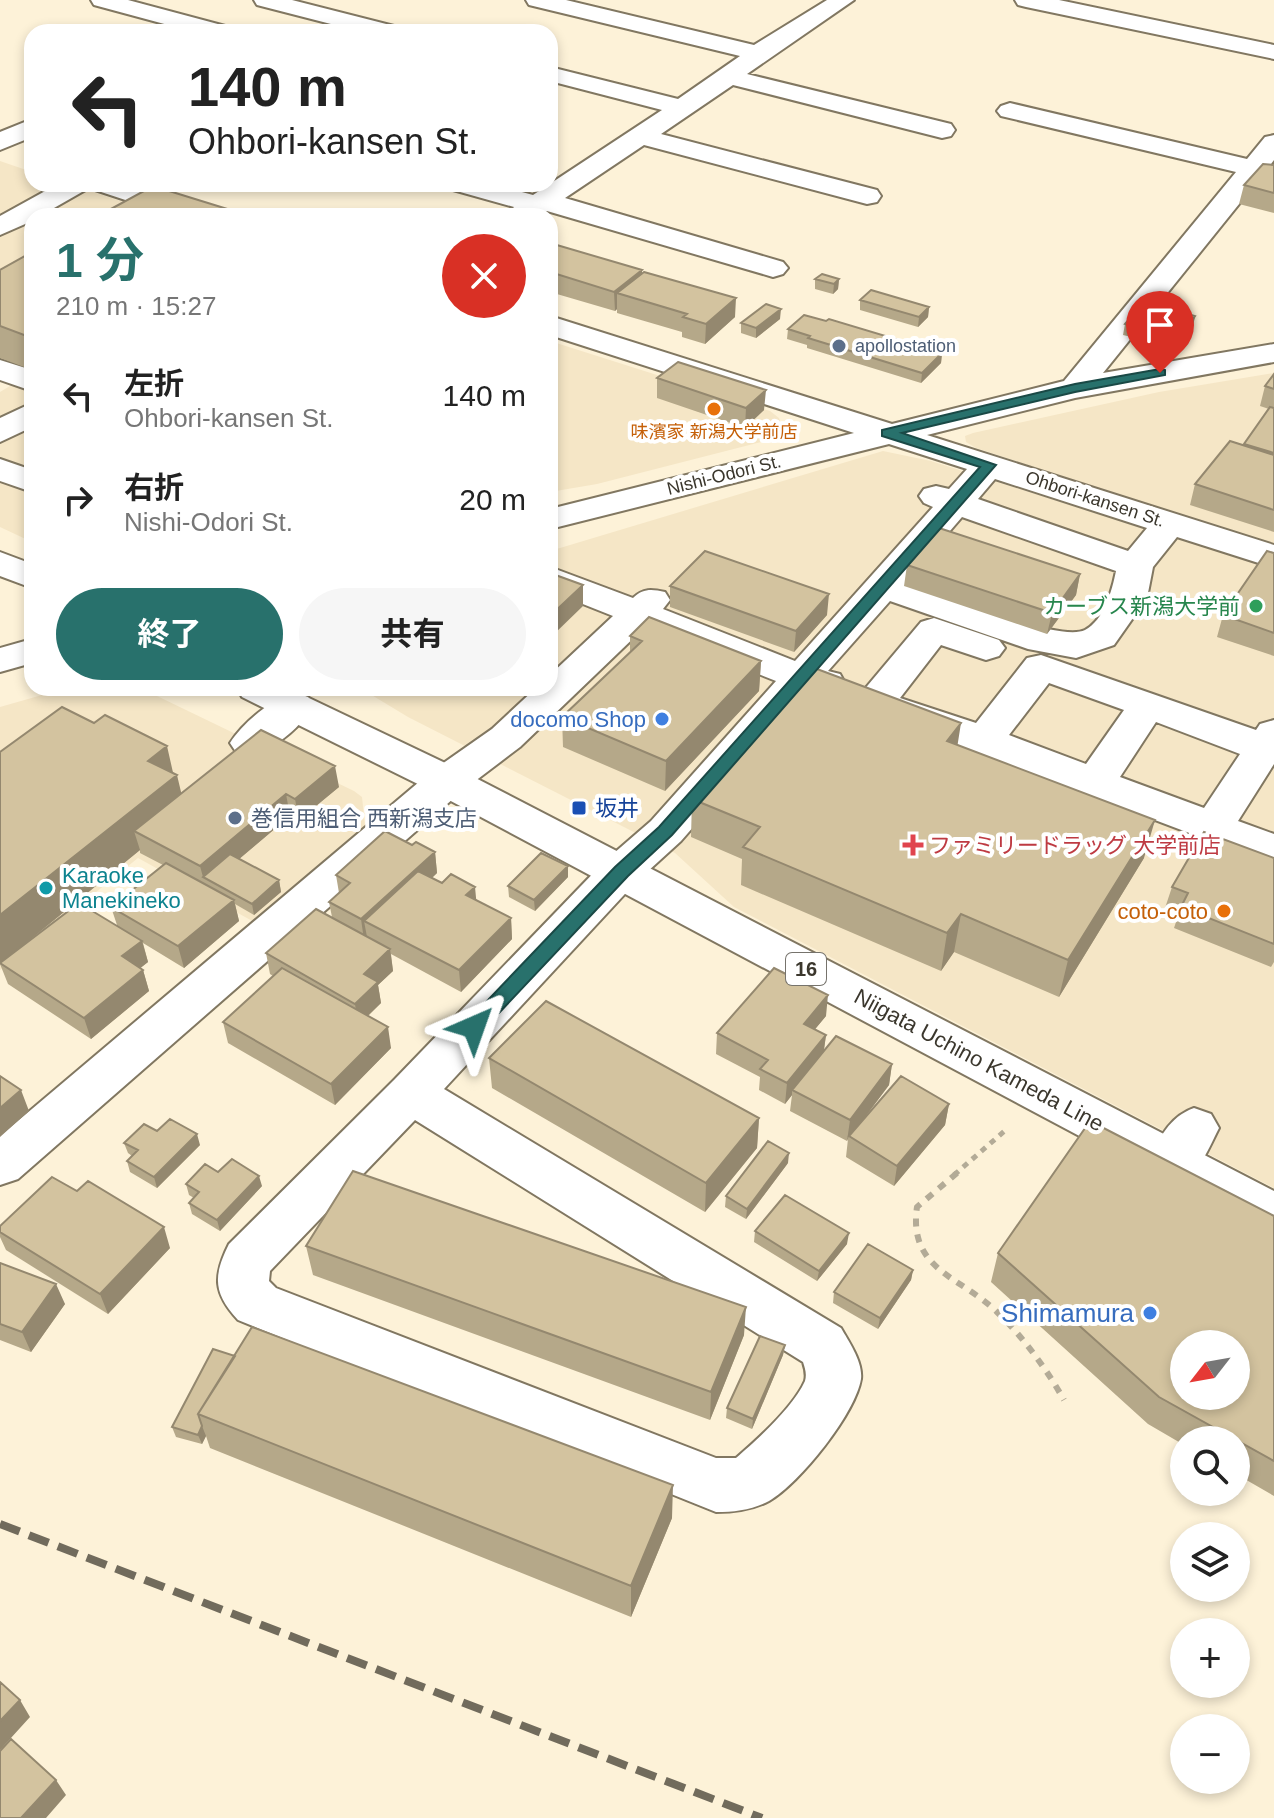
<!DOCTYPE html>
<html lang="ja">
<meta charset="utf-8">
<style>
body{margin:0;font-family:Helvetica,"Noto Sans JP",sans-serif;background:#f6f6f6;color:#222;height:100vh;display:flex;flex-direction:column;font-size:30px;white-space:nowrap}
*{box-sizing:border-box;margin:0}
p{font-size:26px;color:#767676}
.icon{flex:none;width:44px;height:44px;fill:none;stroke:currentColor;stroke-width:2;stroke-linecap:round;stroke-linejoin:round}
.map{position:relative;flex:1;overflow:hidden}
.drawer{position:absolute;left:24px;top:208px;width:534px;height:488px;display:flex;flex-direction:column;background:#fff;border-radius:24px;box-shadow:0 4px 12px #0003}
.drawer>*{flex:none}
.banner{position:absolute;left:24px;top:24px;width:534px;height:168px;border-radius:24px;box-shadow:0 4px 12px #0003;background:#fff;color:#222;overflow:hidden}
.needle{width:52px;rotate:239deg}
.tools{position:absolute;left:1170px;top:1330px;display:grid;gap:16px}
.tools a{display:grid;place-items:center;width:80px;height:80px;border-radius:50%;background:#fff;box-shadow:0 4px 12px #0003;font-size:40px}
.pin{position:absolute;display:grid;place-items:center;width:68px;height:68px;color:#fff;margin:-82px -34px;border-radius:50% 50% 50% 0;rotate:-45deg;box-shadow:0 0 8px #0007}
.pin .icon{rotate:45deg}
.me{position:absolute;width:88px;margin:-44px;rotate:43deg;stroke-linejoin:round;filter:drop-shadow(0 0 6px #0008)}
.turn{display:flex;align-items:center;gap:28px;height:168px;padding:0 32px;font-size:36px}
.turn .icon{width:104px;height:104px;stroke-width:2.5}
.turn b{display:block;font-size:56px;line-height:68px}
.round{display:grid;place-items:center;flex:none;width:84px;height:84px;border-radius:42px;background:#f6f6f6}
.overview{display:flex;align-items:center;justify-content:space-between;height:136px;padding:0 32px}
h1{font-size:48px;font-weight:700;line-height:60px;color:#28716c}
.cta{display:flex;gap:16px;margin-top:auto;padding:16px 32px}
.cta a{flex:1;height:92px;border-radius:48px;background:#28716c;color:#fff;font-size:32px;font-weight:700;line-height:92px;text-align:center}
.cta a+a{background:#f6f6f6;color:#222}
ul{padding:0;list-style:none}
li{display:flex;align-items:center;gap:24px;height:104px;padding:0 32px}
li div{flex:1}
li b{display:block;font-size:30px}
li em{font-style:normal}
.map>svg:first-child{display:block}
.built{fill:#f5e6c6}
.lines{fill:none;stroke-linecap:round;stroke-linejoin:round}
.minor-casing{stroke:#817761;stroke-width:4}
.major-casing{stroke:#817761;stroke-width:4}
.path-far1{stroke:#b3ab97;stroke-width:5;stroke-dasharray:6 6;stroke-linecap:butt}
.path{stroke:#b3ab97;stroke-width:6;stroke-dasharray:8 8;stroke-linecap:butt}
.minor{fill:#fff;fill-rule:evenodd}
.major{fill:#fff;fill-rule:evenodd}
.rail{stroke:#716b5c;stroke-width:8;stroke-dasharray:21 10;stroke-linecap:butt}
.wall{fill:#b5a889;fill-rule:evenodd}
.shaded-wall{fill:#94886f}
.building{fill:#d3c39f;stroke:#94886f;stroke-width:2;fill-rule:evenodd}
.route{fill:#28716c;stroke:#1a4946;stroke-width:2}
.service-dot{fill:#5c6f8a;stroke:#fff;stroke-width:3}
.food-dot{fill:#e8710a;stroke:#fff;stroke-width:3}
.leisure-dot{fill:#2e9e5b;stroke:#fff;stroke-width:3}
.shop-dot{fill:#3f7fe0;stroke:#fff;stroke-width:3}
.transit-dot{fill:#1a4fb4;stroke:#fff;stroke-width:3}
.health-dot{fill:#e0444e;stroke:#fff;stroke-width:3}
.culture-dot{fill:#0f9aa8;stroke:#fff;stroke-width:3}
.labels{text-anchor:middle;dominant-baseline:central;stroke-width:8;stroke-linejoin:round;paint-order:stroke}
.far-service-label{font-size:18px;fill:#4e5e75;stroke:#fff;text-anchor:start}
.far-food-label{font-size:18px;fill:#c56008;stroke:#fff}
.far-street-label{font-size:18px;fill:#3b372d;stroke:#fff}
.shield{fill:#fff;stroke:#76736c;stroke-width:2}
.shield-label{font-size:20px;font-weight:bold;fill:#3b372d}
.leisure-label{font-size:22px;fill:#27864d;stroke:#fff;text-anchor:end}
.shop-label{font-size:22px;fill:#366cbe;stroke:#fff;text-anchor:end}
.transit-label{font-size:22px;fill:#164399;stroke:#fff;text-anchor:start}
.service-label{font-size:22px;fill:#4e5e75;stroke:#fff;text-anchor:start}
.health-label{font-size:22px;fill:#be3a42;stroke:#fff;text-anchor:start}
.culture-label{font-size:22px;fill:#0d838f;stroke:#fff;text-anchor:start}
.food-label{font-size:22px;fill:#c56008;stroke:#fff;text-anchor:end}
.street-label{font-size:22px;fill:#3b372d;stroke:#fff}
.near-shop-label{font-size:26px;fill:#366cbe;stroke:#fff;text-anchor:end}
</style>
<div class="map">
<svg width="1274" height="1818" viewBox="0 0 1274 1818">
<rect width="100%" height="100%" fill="#fdf2d8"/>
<!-- built -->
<path class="built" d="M0,161l32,11v12h37l97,32h-134v326l-32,-15v-135l30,-18 -30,-12z
M550,341l220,70 9,7 3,9 -5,8 -12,6 -168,43 -47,8z
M1274,373v173l-298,-98 -10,-6 -1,-6 8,-3 186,-41z
M883,451l48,10 343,108v619l-540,-281 -59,-54 -267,-136 -48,-29h190v-137z
M85,688l38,1 34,7 197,95 8,6 3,29 -109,97 -118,-65 -138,112v-263l49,-14z"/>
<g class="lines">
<!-- minor casing -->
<g class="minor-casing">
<path id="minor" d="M91,0h37l101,27 4,5h-39l-100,-27z
M254,0h38l106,27 4,5h-40l-105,-27z
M526,0h40l188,45 73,-45h27l-107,74 204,50 4,6 -4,6 -9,2 -209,-53 -72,49 216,56 4,6 -4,6 -10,2 -223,-59 -79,53 218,64 5,6 -5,6 -10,3 -226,-66 -8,5h-33l8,-9 -61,-17 -4,-6h44l40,11 129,-85 -112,-29v-14l128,32 62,-43 -211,-51z
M1015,0h44l215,45v14l-248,-52 -8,-2z
M1010,103l237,56 18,-22 9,-2v25l-3,4 3,1v16l-14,-3 -157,195 171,-29v18l-199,36 -148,37 347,110v23l-97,-31 -24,30 -6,31 -33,47 -38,13 -48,-9 -138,-48 -62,70 12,3 5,9 -5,9 -14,3 -15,-3 -130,149 -45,41 -192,207 397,239c8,14 22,34 20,51 -6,35 -61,104 -92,122 -17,9 -34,11 -53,11l-478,-192c-25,-27 -25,-44 -9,-76l165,-164 212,-220 45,-39 125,-140 -132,-53 -124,119 -58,44 -444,388 -18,6v-49l432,-365 60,-42 44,-41h14v-13l63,-59 -63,-25v-24l83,31c10,-10 19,-9 32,-6l5,8 -7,9 132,52 138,-154 -9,-4 -5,-7 5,-7 12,-3 13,3 18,-20 -78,-25 -339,85v-20l304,-76 -304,-98v-19l342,108 172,-43 172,-209 -235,-56 -4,-5 4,-5zM995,479l152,49 -19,23 -150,-52zM962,517l154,54c-4,20 -12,49 -31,59 -26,13 -147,-37 -179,-48zM415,1120l388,242c2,6 4,12 2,19 -11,25 -48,59 -69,77h-20l-440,-170 -7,-7 1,-10z
M32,119v18l-32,13v-18z
M58,184h70l85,26 4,6h-43l-85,-28 -49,28h-8v5l-32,14v-19z
M0,360l32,10v21l-32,-11z
M32,403v24l-32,15v-24z
M0,459l32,11v22l-32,-11z
M934,618l65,22 6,8 -6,8 -13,4 -45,-15 -41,53 76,25 51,-65 14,-3 215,75 4,-6 14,-4v44l-36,57 36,13v31l-386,-146 -5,-8 -20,-2 -6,-9 6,-9 58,-69zM1049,683l75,27 -38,54 -77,-29zM1156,722l84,32 -36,54 -84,-31z
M32,639v24l-32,9v-24z
M294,693l14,4 6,9c-16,24 -49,54 -78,46l-6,-9c13,-20 41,-44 64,-50z
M1194,1108l17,6 8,14c-16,31 -24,61 -64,47l-7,-14c12,-23 21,-44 46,-53z"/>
</g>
<!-- major casing -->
<g class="major-casing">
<path id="major" d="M0,552l32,12v24l-32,-12z
M237,688h51l174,83 812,420v45l-18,-6 -824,-439 -190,-94z"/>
</g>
<!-- path-far1 -->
<path class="path-far1" d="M954,1175l54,-47"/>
<!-- path -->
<path class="path" d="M957,1173l-40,34c-9,63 43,69 80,105 26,25 49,56 67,88"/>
<!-- minor -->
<use href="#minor" class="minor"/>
<!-- major -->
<use href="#major" class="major"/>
<!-- rail -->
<path class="rail" d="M0,1524l762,294"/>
</g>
<!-- wall -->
<path class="wall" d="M1274,165v48l-35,-9 5,-19z
M550,243l92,27v3l93,44 -30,27 -23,-7v-5l-65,-19v-4l-2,2 -65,-19z
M32,252v118l-32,-12v-88z
M815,279h24l-1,10 -5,5 -18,-5z
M860,300l69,7 -1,10 -10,10 -58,-17z
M1195,316l-2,10 -11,14 -26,3 -33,-8 2,-11z
M780,319l-24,19 -15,-5v-10z
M788,329l154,24 -1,10 -20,20 -114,-35v-3l-20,-6z
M1274,374v158l-84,-27 5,-21 48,-39 26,-36 -9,-3 5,-20z
M657,378l107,32 -19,18 -88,-30z
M1274,553v103l-57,-19 6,-22z
M907,565l173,9 -4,21 -29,39 -143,-48z
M670,586l157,29 -33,37 -124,-45z
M630,636l131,25 -2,30 -94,100 -102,-44 -1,-30 68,-65z
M94,723l80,50 7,21 158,-7 -40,33 -9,-4 -51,43 40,21 2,12 -27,23 -19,-11 4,17 -55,47 -41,-25 5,19 -8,6 3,2 6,21 -58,48 -83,-55 -8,-20v-212zM140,850v3l23,12 -52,42 6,18 -92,19z
M957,744l187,114 -85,139 -105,-45 -13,19 -200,-86 1,-26 -51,-22 1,-38z
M412,845l23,7 2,21 -5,5 79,40 1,21 -51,53 -70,-38 2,17 -15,14 3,18 -13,13 23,32 -56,57 -107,-62 -5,-21 50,-46 -3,-2 -4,-21 66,-36 -3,-15 10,-9 -3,-18z
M1274,858v104l-3,5 -97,-39 5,-15 -14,-5 7,-21z
M568,866v11l-33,34 -26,-14 -1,-11z
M826,1016l-11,13 11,6 -2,15 68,14 -3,21 -26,35 86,-16 -4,21 -51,61 -48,-29 2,-18 -1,2 -57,-30 2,-16 -7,9 -26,-14 1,-13 -44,-23 1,-21z
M489,1058l270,60 -2,30 -52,64 -213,-124z
M157,1131l43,14 -43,43 -27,-16 -3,-11 5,-5 -4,-3 -4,-10z
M788,1163l-42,56 -21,-12 1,-11z
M218,1172l44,14 -42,45 -28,-17 -3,-11 5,-5 -5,-3 -3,-11z
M1274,1216v280l-38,-22v-34h-52v5l-36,-21 -157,-142 7,-29z
M0,1226l170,22 -62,66 -102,-64 -6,-13z
M755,1231l92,13 -30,37 -63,-39z
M306,1246l438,89 -34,85 -397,-145z
M0,1263l65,41 -34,48 -31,-12z
M913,1270l-2,10 -33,49 -45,-26 1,-11z
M785,1345l-2,10 -31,74 -26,-11 1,-10z
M213,1349l459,169 -41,99 -421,-169 -4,-12 -4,8 -26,-7 -4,-10z"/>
<!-- shaded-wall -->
<path class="shaded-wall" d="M642,270v19l-25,4v16l-2,2 -1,-19z
M839,279l-1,10 -5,5 1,-10z
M736,298l-1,19 -30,27 1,-20z
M929,307l-1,10 -10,10 1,-10z
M781,309l-1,10 -24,19v-10z
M1195,316l-2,10 -11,14 -26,3 2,-10z
M942,353l-1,10 -20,20 1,-10z
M766,390l-2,20 -19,18 1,-20z
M1080,574l-4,21 -29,39 5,-21z
M583,585v21l-33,32v-22z
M829,594l-2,21 -33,37 2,-21z
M761,661l-2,30 -94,100 1,-30z
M961,723l-6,38 -8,-20z
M167,746l7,31 3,-2 9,38 -52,18 6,19 -140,114v-49l148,-154z
M335,766l4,21 -40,33 -4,-21z
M286,794l4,22 -78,66 -9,-5 -3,-11z
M1155,820l-11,38 -85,139 9,-37z
M435,852l2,21 -60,55 -13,-7 3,16 -3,3 -3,-21z
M568,866v11l-33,34 -1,-11z
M279,880l2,12 -27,23 -2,-11z
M475,887l2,21 -11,-13z
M234,900l5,21 -55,47 -6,-22z
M961,914l-7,38 -13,19 6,-38z
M511,918l1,21 -51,53 -2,-22z
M142,941l6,21 -20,16 -6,-22z
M390,949l3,22 -15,14 3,18 -23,22 -3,-21 9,-30z
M143,970l6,21 -58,48 -7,-21z
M828,995l-2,21 -24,29 2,-21z
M388,1027l3,21 -56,57 -4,-21z
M826,1035l-3,21 -31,34v5l-7,9 2,-21z
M892,1064l-3,21 -39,52 -1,-1 -2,5 3,-21z
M21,1090l8,21 -29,26v-29z
M949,1104l-4,21 -51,61 3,-20z
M759,1118l-2,30 -52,64 1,-29z
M197,1134l3,11 -43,43 -3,-11z
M789,1153l-1,10 -42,56 1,-10z
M259,1176l3,10 -42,45 -3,-11z
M164,1227l6,21 -62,66 -8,-20z
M849,1233l-2,11 -30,37 2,-10z
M913,1270l-2,10 -33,49 2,-11z
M56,1284l9,20 -34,48 -9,-20z
M746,1307l-2,28 -34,85 1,-28z
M785,1345l-2,10 -31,74 1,-10z
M202,1426l4,10 -4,8 -4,-9z
M673,1485l-1,33 -41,99v-31z
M20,1700l10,17 -30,33v-29z
M56,1780l10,15 -20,23h-25z"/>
<!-- building -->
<path class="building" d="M1263,164l11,1v28l-30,-8z
M153,186l97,30h-152z
M550,243l92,27 -28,22 -64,-20z
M32,252v86l-32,-12v-56z
M644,272l92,26 -30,26 -23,-7 4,-3 -70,-21z
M822,274l17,5 -5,5 -19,-5z
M871,290l58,17 -10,10 -59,-17z
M1144,302l51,14 -10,14 -27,3 -33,-9z
M766,304l15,5 -25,19 -15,-5z
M804,315l22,6 3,-2 113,34 -20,20 -114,-35 2,-2 -22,-7z
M678,362l88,28 -20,18 -89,-30z
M1274,374v15l-9,-3z
M1270,407l4,1v45l-30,-9z
M1230,441l44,14v55l-79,-26z
M939,528l141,46 -28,39 -145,-48z
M705,551l124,43 -33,37 -126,-45z
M1267,551l7,2v80l-51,-18z
M550,573l33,12 -33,31z
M649,617l112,44 -95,100 -104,-44 80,-76 -12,-5z
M809,666l152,57 -14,18 208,79 -87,140 -107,-46 -14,19 -204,-86 17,-20 -68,-28z
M62,707l32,16 11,-8 62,31 -19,15 29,14 -177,140v-163z
M261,730l74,36 -40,33 -9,-5 -86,72 -66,-35z
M385,831l27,14 4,-3 19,10 -74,67 -32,-17 21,-19 -14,-8z
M1204,832l70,26v86l-93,-37 7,-14 -16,-6z
M541,853l27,13 -34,34 -26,-14z
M230,854l49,26 -27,24 -49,-27z
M166,863l68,37 -56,46 -67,-39z
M418,871l24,12 9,-9 24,13 -9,8 45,23 -52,52 -95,-49z
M79,903l63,38 -20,15 21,14 -59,48 -84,-55z
M316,909l74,40 -26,25 14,8 -23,22 -89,-51z
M282,968l106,59 -57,57 -108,-62z
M774,968l54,27 -24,29 22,11 -39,48 -27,-14 8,-9 -51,-27z
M546,1001l213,117 -53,65 -217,-125z
M836,1036l56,28 -42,56 -58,-30z
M0,1076l21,14 -21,18z
M901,1076l48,28 -52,62 -48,-30z
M170,1119l27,15 -43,43 -27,-16 11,-11 -14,-7 20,-19 13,7z
M1090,1121l184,95v245l-115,-64 -161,-144zM1184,1344h52v52h-52z
M768,1141l21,12 -42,56 -21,-13z
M232,1159l27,17 -42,44 -28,-17 10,-11 -13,-8 19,-20 13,8z
M353,1171l393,136 -35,85 -405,-146z
M52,1177l25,14 11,-10 76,46 -64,67 -100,-62v-6z
M785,1195l64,38 -30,38 -64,-40z
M868,1244l45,26 -33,48 -46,-26z
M0,1263l56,21 -34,48 -22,-8z
M252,1327l421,158 -42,101 -433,-172z
M760,1336l25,9 -32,74 -26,-11z
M213,1349l22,7 -37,58 4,12 -4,9 -26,-8z
M0,1682l20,18 -20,21z
M11,1739l45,41 -35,38h-21v-67z"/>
<!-- route -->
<path class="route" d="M1160,369l5,1v5l-90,17 -173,41 94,32 -324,370 -44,41 -147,156h-14l-3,-5 3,-5 148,-155 44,-40 321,-360 -98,-31v-6l193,-46z"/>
<!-- markers -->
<g class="service-dot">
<circle cx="839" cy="346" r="8"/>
<circle cx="235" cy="818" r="8"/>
</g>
<g class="food-dot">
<circle cx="714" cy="409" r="8"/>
<circle cx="1224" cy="911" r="8"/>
</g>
<circle class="leisure-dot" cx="1256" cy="606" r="8"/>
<g class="shop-dot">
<circle cx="662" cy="719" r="8"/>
<circle cx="1150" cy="1313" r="8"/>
</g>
<rect class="transit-dot" x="571" y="800" width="16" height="16" rx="4"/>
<path class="health-dot" d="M909 833h8v8h8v8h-8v8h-8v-8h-8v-8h8z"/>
<circle class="culture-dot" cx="46" cy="888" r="8"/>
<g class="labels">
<!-- far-service labels -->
<g class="far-service-label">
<text x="855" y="346">apollostation</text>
</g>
<!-- far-food labels -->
<g class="far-food-label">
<text x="714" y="432">味濱家 新潟大学前店</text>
</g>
<!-- far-street labels -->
<g class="far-street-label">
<text transform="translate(724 475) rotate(-14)">Nishi-Odori St.</text>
<text transform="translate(1095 499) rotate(18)">Ohbori-kansen St.</text>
</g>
<!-- shield labels -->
<rect class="shield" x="786" y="953" width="40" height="32" rx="6"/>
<g class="shield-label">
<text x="806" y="969">16</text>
</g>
<!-- leisure labels -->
<g class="leisure-label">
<text x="1240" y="606">カーブス新潟大学前</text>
</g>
<!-- shop labels -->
<g class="shop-label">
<text x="646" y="719">docomo Shop</text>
</g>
<!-- transit labels -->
<g class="transit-label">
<text x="595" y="808">坂井</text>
</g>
<!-- service labels -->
<g class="service-label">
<text x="251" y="818">巻信用組合 西新潟支店</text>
</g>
<!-- health labels -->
<g class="health-label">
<text x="929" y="845">ファミリードラッグ 大学前店</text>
</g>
<!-- culture labels -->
<g class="culture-label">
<text x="62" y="875">Karaoke<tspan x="62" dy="25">Manekineko</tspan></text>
</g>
<!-- food labels -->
<g class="food-label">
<text x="1208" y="911">coto-coto</text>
</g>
<!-- street labels -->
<g class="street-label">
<text transform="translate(979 1060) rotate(28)">Niigata Uchino Kameda Line</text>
</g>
<!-- near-shop labels -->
<g class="near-shop-label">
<text x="1134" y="1313">Shimamura</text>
</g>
</g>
</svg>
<div class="tools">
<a><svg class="needle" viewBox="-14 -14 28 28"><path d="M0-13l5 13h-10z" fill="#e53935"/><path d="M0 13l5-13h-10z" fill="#767676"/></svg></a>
<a><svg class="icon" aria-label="search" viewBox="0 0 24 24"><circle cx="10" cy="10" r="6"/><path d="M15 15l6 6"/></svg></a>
<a><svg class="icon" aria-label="layers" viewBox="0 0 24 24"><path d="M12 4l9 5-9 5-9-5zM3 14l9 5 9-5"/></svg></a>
<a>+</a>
<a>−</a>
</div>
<div class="pin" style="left:1160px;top:373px;background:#d93025"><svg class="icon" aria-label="arrive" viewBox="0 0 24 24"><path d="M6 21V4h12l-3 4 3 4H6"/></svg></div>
<svg class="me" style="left:474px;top:1027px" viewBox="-20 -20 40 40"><path d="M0-17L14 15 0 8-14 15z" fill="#28716c" stroke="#fff" stroke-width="4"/></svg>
<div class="banner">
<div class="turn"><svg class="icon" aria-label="left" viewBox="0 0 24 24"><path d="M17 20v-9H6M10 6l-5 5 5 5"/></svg><div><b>140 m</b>Ohbori-kansen St.</div></div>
</div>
<section class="drawer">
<div class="overview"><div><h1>1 分</h1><p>210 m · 15:27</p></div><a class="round" style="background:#d93025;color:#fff"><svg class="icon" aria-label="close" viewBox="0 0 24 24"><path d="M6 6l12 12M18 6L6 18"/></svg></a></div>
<ul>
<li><svg class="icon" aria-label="left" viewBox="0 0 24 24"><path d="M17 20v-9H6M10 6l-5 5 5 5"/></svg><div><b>左折</b><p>Ohbori-kansen St.</p></div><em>140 m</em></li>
<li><svg class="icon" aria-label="right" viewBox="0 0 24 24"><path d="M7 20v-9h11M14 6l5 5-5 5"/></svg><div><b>右折</b><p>Nishi-Odori St.</p></div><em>20 m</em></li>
</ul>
<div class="cta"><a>終了</a><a>共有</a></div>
</section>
</div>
